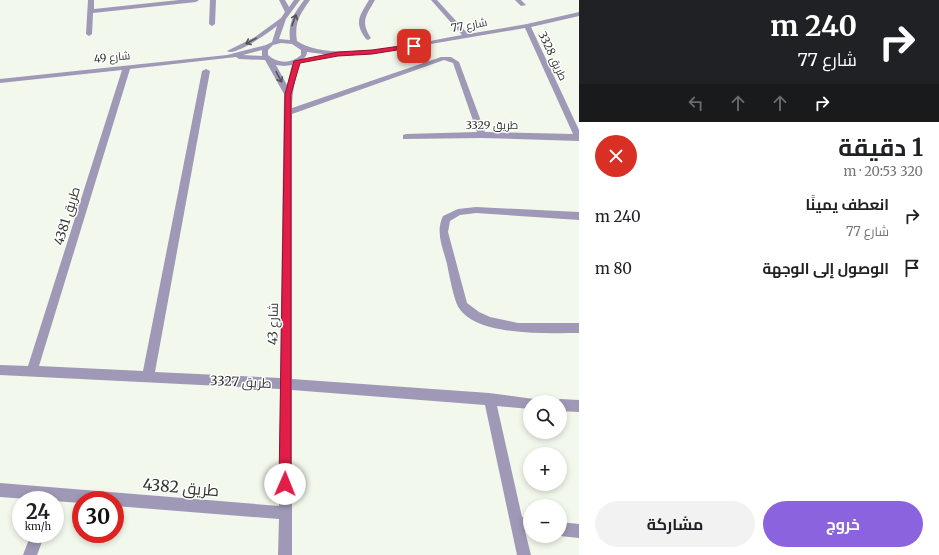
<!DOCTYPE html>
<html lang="ar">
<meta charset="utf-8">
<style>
body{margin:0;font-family:Merriweather,Cairo,serif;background:#f2f2f2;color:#202124;direction:rtl;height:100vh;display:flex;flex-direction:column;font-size:15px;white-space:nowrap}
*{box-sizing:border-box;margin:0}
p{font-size:13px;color:#757577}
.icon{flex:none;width:22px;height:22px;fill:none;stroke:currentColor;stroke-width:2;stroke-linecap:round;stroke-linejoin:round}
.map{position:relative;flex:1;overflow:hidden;direction:ltr}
.panel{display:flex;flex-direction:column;background:#fff;width:360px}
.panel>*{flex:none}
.top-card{background:#202124;color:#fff;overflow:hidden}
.buttons{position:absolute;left:523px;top:395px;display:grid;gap:8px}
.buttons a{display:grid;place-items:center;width:44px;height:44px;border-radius:50%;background:#fff;box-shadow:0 2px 6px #0003;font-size:20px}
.speed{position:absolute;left:12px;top:491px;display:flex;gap:8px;font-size:20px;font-weight:700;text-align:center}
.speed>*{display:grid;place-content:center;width:52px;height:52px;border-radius:50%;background:#fff;box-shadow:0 2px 6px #0003;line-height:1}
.speed small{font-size:10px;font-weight:400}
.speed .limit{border:6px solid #d22;background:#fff;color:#111}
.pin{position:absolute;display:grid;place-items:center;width:34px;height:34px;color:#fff;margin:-17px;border-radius:8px;box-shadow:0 2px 6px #0006}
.me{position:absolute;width:44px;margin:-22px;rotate:1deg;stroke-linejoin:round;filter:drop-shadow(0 0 3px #0008)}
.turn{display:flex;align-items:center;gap:14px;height:84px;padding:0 16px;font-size:18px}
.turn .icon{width:52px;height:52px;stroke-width:2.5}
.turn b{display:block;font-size:28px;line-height:34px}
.lanes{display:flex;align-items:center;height:38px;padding:0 16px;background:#0003;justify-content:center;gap:20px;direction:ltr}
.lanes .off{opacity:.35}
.round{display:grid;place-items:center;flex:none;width:42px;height:42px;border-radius:21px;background:#f2f2f2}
.summary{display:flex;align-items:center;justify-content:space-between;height:68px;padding:0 16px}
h1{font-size:24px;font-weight:700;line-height:30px}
.action{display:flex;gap:8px;margin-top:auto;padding:8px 16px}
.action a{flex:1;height:46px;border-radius:24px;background:#8b63de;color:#fff;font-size:16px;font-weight:700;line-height:46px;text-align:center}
.action a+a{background:#f2f2f2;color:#202124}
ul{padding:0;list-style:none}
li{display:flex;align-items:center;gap:12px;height:52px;padding:0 16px}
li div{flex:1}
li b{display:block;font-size:15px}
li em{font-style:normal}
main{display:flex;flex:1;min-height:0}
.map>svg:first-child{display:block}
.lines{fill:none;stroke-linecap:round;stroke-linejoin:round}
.minor{fill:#9f98b6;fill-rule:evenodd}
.oneway{stroke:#535359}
.route{fill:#e11d48;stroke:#92132f}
.labels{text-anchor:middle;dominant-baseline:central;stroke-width:3;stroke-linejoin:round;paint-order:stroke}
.far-street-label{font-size:11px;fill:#333531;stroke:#fff}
.street-label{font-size:13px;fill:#333531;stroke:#fff}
.near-street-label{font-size:16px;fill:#333531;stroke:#fff}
</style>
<main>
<section class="panel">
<div class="top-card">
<div class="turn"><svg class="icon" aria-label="right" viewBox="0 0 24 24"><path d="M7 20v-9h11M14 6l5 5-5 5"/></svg><div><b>240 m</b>شارع 77</div></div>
<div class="lanes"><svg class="icon off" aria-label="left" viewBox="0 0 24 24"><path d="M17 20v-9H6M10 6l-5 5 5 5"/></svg><svg class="icon off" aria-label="ahead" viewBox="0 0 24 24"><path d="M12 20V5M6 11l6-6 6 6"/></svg><svg class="icon off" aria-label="ahead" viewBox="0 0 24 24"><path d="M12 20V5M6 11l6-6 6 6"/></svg><svg class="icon" aria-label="right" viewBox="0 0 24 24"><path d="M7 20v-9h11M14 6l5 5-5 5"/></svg></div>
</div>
<div class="summary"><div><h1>1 دقيقة</h1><p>320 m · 20:53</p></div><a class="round" style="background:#d93025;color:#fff"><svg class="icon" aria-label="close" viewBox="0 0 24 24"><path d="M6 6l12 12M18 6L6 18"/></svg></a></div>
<ul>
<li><svg class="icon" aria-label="right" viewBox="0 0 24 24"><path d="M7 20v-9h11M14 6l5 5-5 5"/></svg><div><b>انعطف يمينًا</b><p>شارع 77</p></div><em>240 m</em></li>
<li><svg class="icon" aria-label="arrive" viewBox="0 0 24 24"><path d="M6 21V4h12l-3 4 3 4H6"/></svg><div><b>الوصول إلى الوجهة</b></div><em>80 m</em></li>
</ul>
<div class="action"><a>خروج</a><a>مشاركة</a></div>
</section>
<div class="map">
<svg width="579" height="555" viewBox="0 0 579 555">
<rect width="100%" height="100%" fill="#f2f8eb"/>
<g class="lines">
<!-- minor -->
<path class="minor" d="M88,0h6v9l85,-9h20l-3,2 -103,11 -1,21 -3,2 -3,-2z
M210,0h6l-1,24 -3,2 -3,-2z
M279,0h6l4,7 5,-7h6l-14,19 -7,20 11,1c-2,-17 4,-27 14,-40h6c-10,14 -16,23 -13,41 35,24 124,1 165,-6l-31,-35h6l31,34 59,-10 52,-12v4l-48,11 48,103v11l-97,-3 -79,1v-4l3,-1 71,-2 -24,-69 -9,-3 -152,54v265l197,14 45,6 1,3h-5v7l-33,-3 25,111 8,1v14l-5,-1 6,24h-14l-32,-150 -193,-15v165h-14l1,-36 -164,-13v-6h-34v3l-81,-6v-14l279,23 1,-117 -280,-14v-10l28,1 94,-296 -122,13v-4l227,-24 39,-10 6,-3 5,-16c-8,6 -42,31 -50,25l28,-14 26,-19 4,-6zM525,28l48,106 -88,-2 -26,-70 -8,-5h-10l-149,51c0,-15 3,-29 8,-44 1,-5 7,-6 7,-12l31,4 34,-2zM281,43l11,1 9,6v5c-10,9 -23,9 -33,0v-5l5,-5zM262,50v6l-19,-1zM236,57l3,2 26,1 19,34 -4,284 -125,-6 55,-301 -4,-2 -4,2 -59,300 -104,-5 91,-297zM276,65l8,1 8,-1 -5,20z
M369,0h6c-9,16 -15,21 -4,38l-3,2 -2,-1c-12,-17 -7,-22 3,-39z
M515,0h6l5,5 -5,1z
M476,207l103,5v8l-103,-7 -16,2 -10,6 -2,11 19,71 12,9 11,5 28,6h61v10c-31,0 -101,4 -120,-25 -5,-7 -10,-34 -12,-44 -4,-16 -12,-32 -4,-48l15,-7z
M560,399l19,1v12l-19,-1v-9h-5z
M560,522l19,2v14l-19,-2z
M31,534h14l-8,21h-14z"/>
</g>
<!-- one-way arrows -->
<defs><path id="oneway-shaft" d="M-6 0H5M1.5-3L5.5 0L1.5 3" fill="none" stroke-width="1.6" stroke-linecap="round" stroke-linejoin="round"/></defs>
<g class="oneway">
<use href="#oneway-shaft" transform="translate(294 20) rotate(-70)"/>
<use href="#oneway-shaft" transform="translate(251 41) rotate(151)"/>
<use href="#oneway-shaft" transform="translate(279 77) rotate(62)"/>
</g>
<!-- route -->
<path class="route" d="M414,44l3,2 -1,1 -44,7 -34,2 -38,7 -9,31v390l-2,4 -4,2 -4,-2 -2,-4 6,-390 9,-33 44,-9 34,-2z"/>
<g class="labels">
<!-- far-street labels -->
<g class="far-street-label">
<text transform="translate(469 25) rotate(-10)">شارع 77</text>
<text transform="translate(553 56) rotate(65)">طريق 3328</text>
<text transform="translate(112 57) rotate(-6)">شارع 49</text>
<text x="492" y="125">طريق 3329</text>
</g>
<!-- street labels -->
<g class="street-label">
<text transform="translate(67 216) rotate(-73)">طريق 4381</text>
<text transform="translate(273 324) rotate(-89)">شارع 43</text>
<text transform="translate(241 382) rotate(3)">طريق 3327</text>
</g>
<!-- near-street labels -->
<g class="near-street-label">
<text transform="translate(181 487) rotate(5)">طريق 4382</text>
</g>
</g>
</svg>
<div class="buttons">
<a><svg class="icon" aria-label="search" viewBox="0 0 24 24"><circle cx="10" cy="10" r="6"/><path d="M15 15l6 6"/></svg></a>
<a>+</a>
<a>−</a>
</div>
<div class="speed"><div>24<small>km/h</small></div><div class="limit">30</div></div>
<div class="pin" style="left:414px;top:46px;background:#d93025"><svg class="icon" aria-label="arrive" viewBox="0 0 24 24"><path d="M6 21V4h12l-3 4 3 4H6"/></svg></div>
<svg class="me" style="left:285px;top:484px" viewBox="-20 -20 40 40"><circle r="19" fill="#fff"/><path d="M0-13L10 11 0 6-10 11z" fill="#e11d48"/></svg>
</div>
</main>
